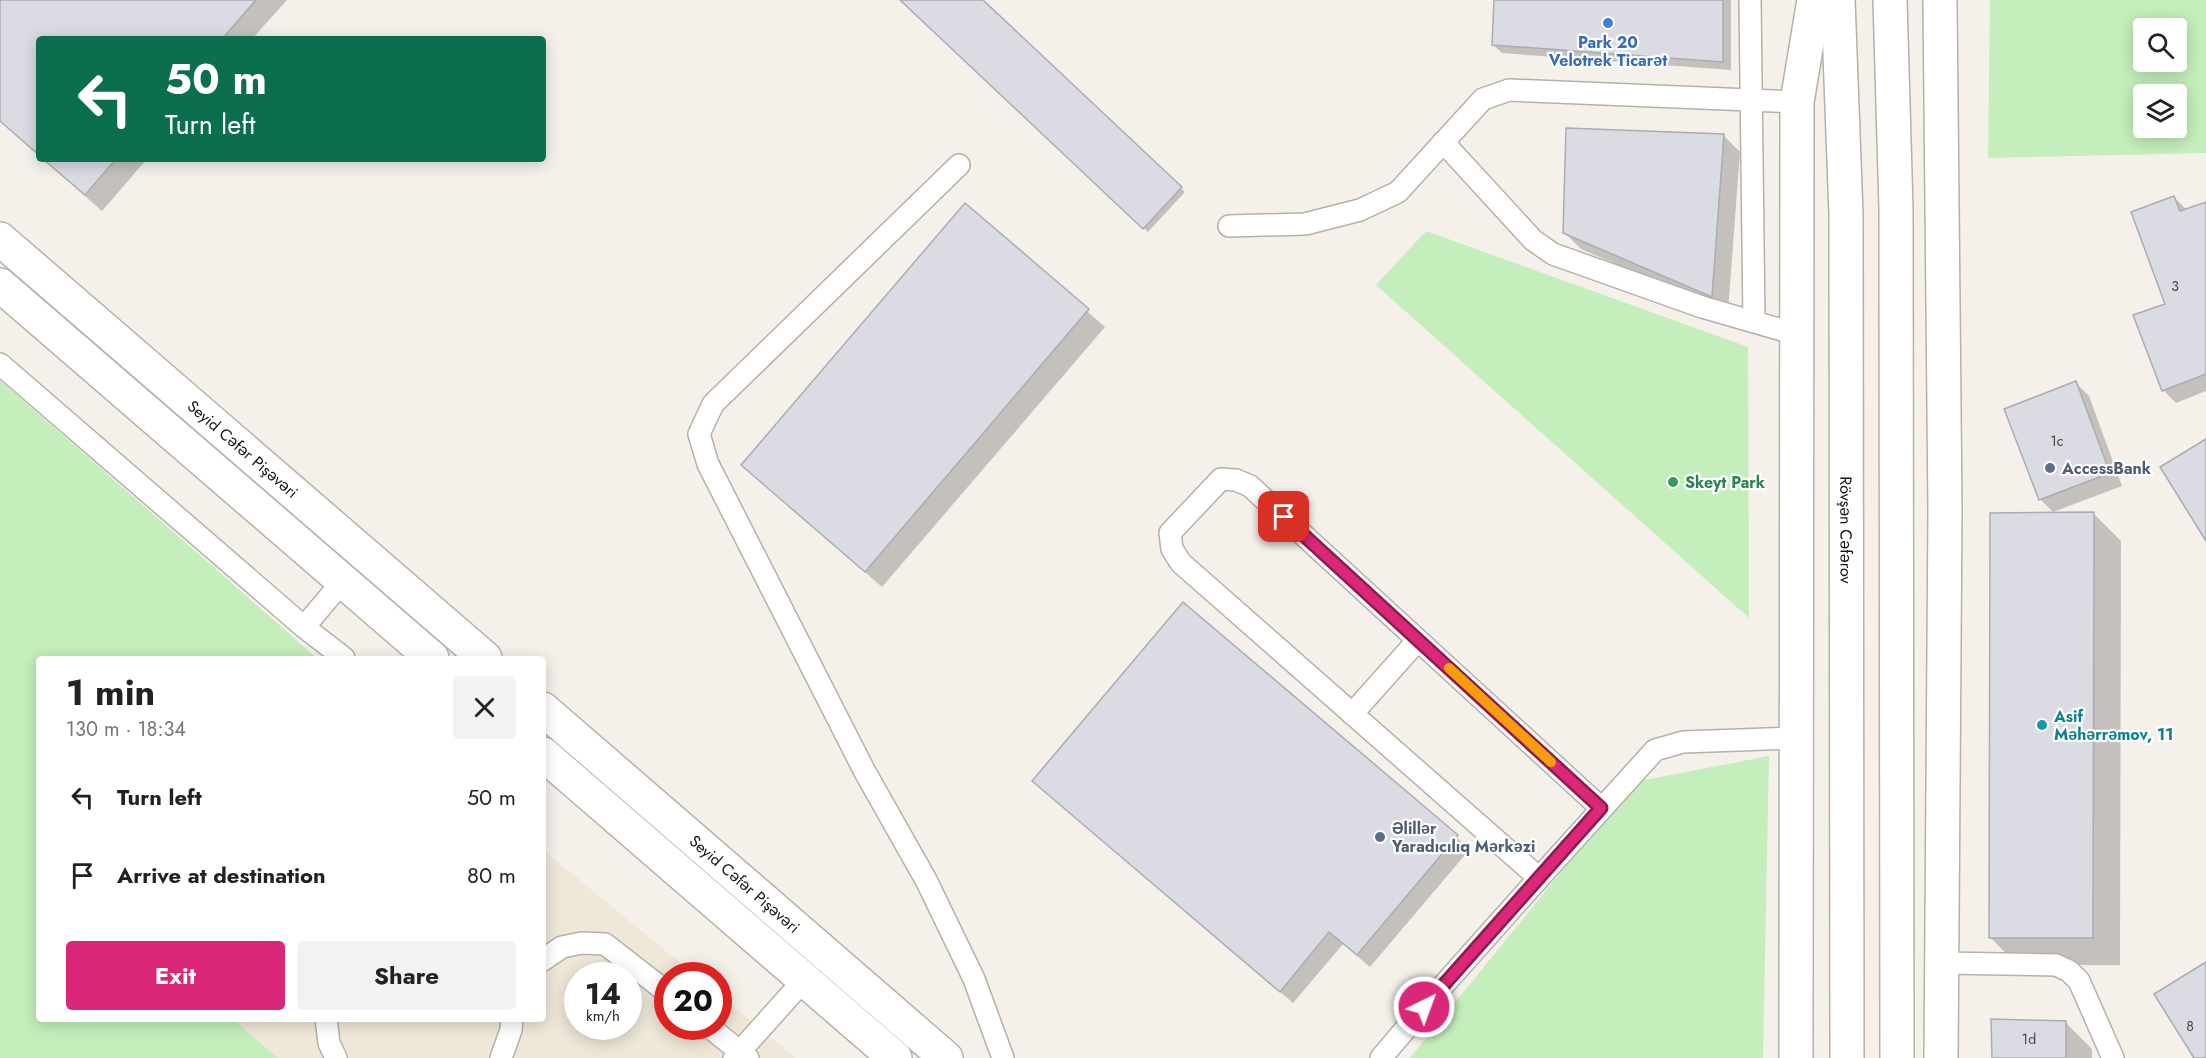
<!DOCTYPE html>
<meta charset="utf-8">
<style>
body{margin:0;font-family:Jost,sans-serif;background:#f2f2f2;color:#222;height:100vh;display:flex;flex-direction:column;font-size:22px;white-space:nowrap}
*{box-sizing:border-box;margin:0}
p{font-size:20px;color:#767676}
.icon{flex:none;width:33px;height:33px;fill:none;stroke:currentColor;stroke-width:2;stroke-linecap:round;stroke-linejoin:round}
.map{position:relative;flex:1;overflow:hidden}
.panel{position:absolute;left:36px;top:656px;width:510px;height:366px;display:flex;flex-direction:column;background:#fff;border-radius:6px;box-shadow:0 3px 15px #0003}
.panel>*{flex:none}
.banner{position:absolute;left:36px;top:36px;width:510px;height:126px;border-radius:6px;box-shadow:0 3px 15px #0003;background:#0b6e4f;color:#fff;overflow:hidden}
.buttons{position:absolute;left:2133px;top:18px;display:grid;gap:12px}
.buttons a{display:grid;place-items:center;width:54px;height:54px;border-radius:6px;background:#fff;box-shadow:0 3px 15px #0003;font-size:30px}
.speed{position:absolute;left:564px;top:962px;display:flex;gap:12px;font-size:30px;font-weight:700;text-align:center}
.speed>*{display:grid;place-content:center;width:78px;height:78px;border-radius:50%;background:#fff;box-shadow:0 3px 15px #0003;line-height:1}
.speed small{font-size:15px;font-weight:400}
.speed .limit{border:9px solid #d22;background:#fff;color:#111}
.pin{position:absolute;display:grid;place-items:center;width:51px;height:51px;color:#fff;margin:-26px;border-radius:12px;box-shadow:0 3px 9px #0006}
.me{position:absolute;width:66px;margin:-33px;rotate:42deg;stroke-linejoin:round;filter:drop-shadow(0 0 4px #0008)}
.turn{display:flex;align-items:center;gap:21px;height:126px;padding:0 30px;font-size:27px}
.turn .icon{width:78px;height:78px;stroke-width:2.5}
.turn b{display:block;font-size:42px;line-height:51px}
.round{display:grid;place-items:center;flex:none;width:63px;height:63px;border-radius:6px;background:#f2f2f2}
.headline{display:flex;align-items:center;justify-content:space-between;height:102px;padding:0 30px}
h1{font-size:36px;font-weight:700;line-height:45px}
.primary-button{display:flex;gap:12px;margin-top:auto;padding:12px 30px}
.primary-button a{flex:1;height:69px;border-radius:6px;background:#db2777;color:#fff;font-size:24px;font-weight:700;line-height:69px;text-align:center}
.primary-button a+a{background:#f2f2f2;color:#222}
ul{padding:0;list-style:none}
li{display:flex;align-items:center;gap:18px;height:78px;padding:0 30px}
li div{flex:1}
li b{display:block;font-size:22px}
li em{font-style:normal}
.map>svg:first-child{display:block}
.built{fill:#efe8d9;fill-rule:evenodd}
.green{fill:#c4eebb;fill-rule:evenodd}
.shadow{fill:#0003}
.building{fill:#dadbe3;stroke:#ababb3;stroke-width:1.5}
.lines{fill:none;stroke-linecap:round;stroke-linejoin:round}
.lane-casing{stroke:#b4b1a9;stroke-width:24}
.secondary-casing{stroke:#b4b1a9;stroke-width:36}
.primary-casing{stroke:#b4b1a9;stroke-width:36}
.lane{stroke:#fff;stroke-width:21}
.secondary{stroke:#fff;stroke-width:33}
.primary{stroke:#fff;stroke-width:33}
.route-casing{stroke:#8e194d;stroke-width:15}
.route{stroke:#db2777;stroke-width:10}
.slow{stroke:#f59e0b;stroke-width:10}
.shop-dot{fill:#3f7fe0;stroke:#fff;stroke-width:2}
.service-dot{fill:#5c6f8a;stroke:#fff;stroke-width:2}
.leisure-dot{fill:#2e9e5b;stroke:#fff;stroke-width:2}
.culture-dot{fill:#0f9aa8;stroke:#fff;stroke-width:2}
.labels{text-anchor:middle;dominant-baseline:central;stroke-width:4.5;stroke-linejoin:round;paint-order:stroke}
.number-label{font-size:14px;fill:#464646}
.shop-label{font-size:16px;font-weight:bold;fill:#366cbe;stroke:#fff}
.street-label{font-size:16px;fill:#151411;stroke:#fff}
.service-label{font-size:16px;font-weight:bold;fill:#4e5e75;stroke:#fff;text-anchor:start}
.leisure-label{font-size:16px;font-weight:bold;fill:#27864d;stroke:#fff;text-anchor:start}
.culture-label{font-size:16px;font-weight:bold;fill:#0d838f;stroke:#fff;text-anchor:start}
</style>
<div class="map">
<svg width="2206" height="1058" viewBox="0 0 2206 1058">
<rect width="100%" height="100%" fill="#f5f1ea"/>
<!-- built -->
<path class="built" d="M543,850l152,125h-27v51h50l1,-32 77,64h-518l-45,-39 310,-1zM578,975h50v51h-50z"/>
<!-- green -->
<path class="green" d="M1990,0h216v153l-218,5zM2144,28h32v34h-32zM2144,94h32v34h-32z
M1426,231l322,116 1,271 -373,-333z
M0,380l317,278h-278v360l194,1 45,39h-278z
M1769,756l-6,302h-353l224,-276z"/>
<!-- shadow -->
<path class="shadow" d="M0,0h287l-35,39h-213v116l-39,-34z
M902,0h79l204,192 -37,40z
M1495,0h236v70l-229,-17 -9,-8z
M1723,135l17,17 -12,160 -147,-63 -17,-17z
M43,159h104l-45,52z
M2174,197l13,13 19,-7v188l-30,12 -13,-13z
M965,205l140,122 -223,260 -139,-122z
M2076,383l13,13 33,90 -69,26 -13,-13z
M2094,514l27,27 -1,424h-103l-26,-27z
M1183,604l287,245 -100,118 -27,-23 -50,59 -259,-222z
M2065,1022l27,27v9h-99z"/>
<!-- building -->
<path class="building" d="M0,0h256l-34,39h-183v116l-39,-34z
M900,0h83l199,187 -39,42z
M1494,0h229v62l-231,-17z
M1566,128l158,6 -12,163 -149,-64z
M43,159h73l-31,36z
M2174,196l6,15 26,-9v172l-44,17 -29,-76 32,-11 -34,-92z
M965,203l124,106 -224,263 -124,-107z
M2076,381l34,92 -71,27 -35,-91z
M2206,439v102l-46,-74z
M2094,512l-1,426h-104l1,-425z
M1183,602l275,233 -101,120 -28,-23 -49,60 -248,-211z
M2206,962v96h-12l-40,-64z
M1991,1019l75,2v37h-74z"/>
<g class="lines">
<!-- lane casing -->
<g class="lane-casing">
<path id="lane" d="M1750,0l4,322
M1443,142l90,98 20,14 149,53 94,27
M959,165l-246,239 -14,30 9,30 157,308 61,108 48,99 29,79
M1229,226l76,-2 55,-14 38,-18 85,-93 26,-9 288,12
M0,364l304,263 40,31
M304,627l39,-46
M1352,714l66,-74
M1601,808l-351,-322 -14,-6 -15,-1 -51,54 2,16 9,14 358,315 116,-128 28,-8 112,-4
M543,960l19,-13 20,-4 23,1 63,49
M1942,963l114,2 13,6 10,10 34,77
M326,1018l3,25 7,15
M708,1026l40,32
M501,1058l10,-28 1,-12
M734,1058l70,-78
M1381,1058l43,-51 115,-129"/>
</g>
<!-- secondary casing -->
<g class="secondary-casing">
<g id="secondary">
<path id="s1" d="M0,239l485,419"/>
<path d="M0,285l432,373"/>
<path id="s2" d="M543,709l403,349"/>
<path d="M543,754l352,304"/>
</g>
</g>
<!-- primary casing -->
<g class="primary-casing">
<g id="primary">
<path id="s3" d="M1838,0l8,214 1,844"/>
<path d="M1890,0l6,209 1,849"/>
<path d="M1940,0l5,510 -4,548"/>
<path d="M1796,1058l1,-956 17,-102"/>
</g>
</g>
<!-- lane -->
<use href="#lane" class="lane"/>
<!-- secondary -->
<use href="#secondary" class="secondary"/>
<!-- primary -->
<use href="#primary" class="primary"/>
</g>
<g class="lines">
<!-- route casing -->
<g class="route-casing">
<path id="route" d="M1284,517l317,291 -177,199"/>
</g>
<!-- route -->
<use href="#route" class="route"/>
<!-- slow -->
<path class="slow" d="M1449,668l102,94"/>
</g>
<!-- markers -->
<circle class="shop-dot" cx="1608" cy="23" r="6"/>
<g class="service-dot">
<circle cx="2050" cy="468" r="6"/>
<circle cx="1380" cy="837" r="6"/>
</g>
<circle class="leisure-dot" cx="1673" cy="482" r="6"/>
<circle class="culture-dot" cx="2042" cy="725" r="6"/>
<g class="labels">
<!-- number labels -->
<g class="number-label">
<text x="2175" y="286">3</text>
<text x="2057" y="441">1c</text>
<text x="2190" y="1026">8</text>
<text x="2029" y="1039">1d</text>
</g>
<!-- shop labels -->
<g class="shop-label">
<text x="1608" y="42">Park 20<tspan x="1608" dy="18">Velotrek Ticarət</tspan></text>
</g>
<!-- street labels -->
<g class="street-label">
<text stroke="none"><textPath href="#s1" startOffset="321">Seyid Cəfər Pişəvəri</textPath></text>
<text stroke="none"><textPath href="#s3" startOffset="530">Rövşən Cəfərov</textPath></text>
<text stroke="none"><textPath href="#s2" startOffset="267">Seyid Cəfər Pişəvəri</textPath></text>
</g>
<!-- service labels -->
<g class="service-label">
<text x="2062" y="468">AccessBank</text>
<text x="1392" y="828">Əlillər<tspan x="1392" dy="18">Yaradıcılıq Mərkəzi</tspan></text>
</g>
<!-- leisure labels -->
<g class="leisure-label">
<text x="1685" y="482">Skeyt Park</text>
</g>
<!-- culture labels -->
<g class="culture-label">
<text x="2054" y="716">Asif<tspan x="2054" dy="18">Məhərrəmov, 11</tspan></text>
</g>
</g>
</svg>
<div class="buttons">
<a><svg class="icon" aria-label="search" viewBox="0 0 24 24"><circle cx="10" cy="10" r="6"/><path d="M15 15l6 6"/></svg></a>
<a><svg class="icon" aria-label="layers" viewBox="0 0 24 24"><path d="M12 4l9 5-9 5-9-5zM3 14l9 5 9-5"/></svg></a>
</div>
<div class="speed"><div>14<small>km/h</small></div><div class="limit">20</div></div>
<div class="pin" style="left:1284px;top:517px;background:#d93025"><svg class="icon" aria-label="arrive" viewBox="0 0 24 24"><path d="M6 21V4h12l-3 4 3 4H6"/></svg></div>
<svg class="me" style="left:1424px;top:1007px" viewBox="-20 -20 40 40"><circle r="17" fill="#db2777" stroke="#fff" stroke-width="3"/><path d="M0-11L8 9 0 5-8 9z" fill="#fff"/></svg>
<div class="banner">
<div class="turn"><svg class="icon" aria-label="left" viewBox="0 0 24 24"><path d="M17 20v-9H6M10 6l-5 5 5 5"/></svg><div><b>50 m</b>Turn left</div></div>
</div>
<section class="panel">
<div class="headline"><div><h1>1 min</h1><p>130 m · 18:34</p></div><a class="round"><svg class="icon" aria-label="close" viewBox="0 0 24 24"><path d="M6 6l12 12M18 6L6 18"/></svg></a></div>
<ul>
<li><svg class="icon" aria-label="left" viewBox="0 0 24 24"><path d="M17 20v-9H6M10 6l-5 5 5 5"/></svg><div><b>Turn left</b></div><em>50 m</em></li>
<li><svg class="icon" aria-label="arrive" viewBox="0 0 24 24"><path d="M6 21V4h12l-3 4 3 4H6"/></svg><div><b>Arrive at destination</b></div><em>80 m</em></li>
</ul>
<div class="primary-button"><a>Exit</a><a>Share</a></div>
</section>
</div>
